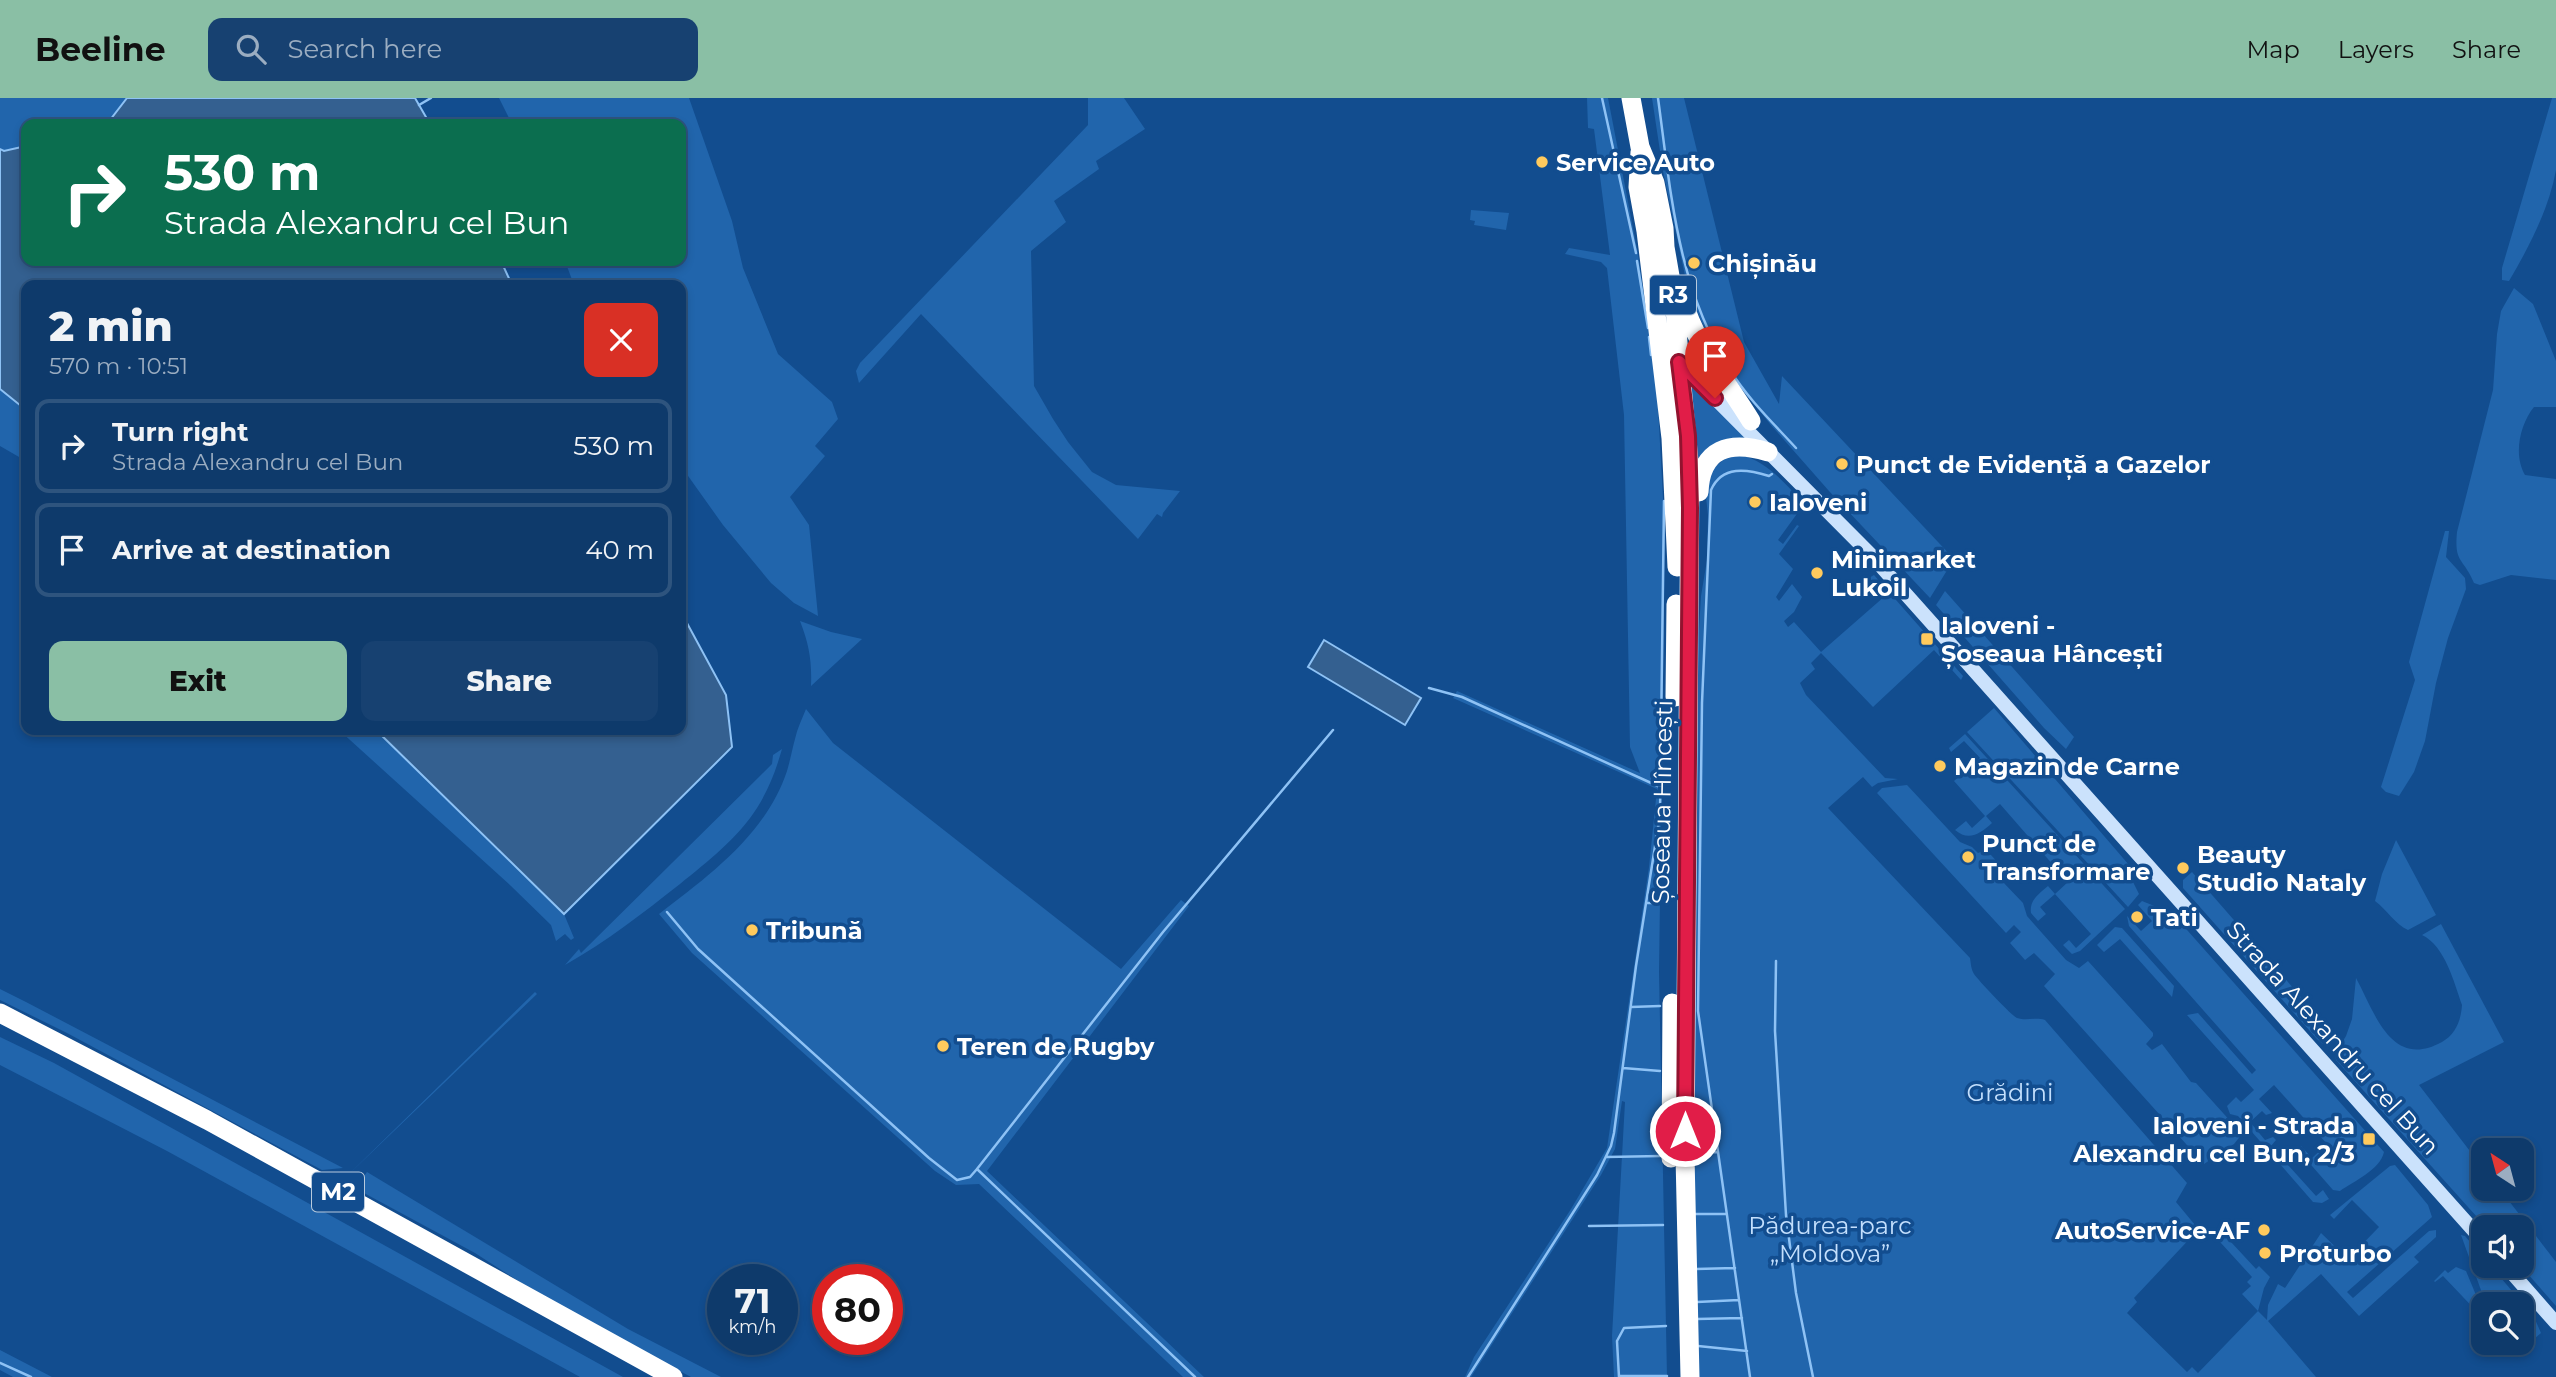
<!DOCTYPE html>
<meta charset="utf-8">
<style>
body{margin:0;font-family:Montserrat,sans-serif;background:#174171;color:#f1f3f6;height:100vh;display:flex;flex-direction:column;font-size:26px;white-space:nowrap}
*{box-sizing:border-box;margin:0}
p{font-size:23px;color:#9badc1}
.icon{flex:none;width:38px;height:38px;fill:none;stroke:currentColor;stroke-width:2;stroke-linecap:round;stroke-linejoin:round}
.map{position:relative;flex:1;overflow:hidden}
.sheet{position:absolute;left:21px;top:182px;width:665px;height:455px;display:flex;flex-direction:column;background:#0e3a6b;border-radius:14px;box-shadow:0 4px 10px #0003,0 0 0 2px #2e547e}
.sheet>*{flex:none}
.guide{position:absolute;left:21px;top:21px;width:665px;height:147px;border-radius:14px;box-shadow:0 4px 10px #0003,0 0 0 2px #2e547e;background:#0b6e4f;color:#fff;overflow:hidden}
.needle{width:46px;rotate:324deg}
.controls{position:absolute;left:2471px;top:1040px;display:grid;gap:14px}
.controls a{display:grid;place-items:center;width:63px;height:63px;border-radius:14px;background:#0e3a6b;box-shadow:0 4px 10px #0003,0 0 0 2px #2e547e;font-size:35px}
.speed{position:absolute;left:707px;top:1166px;display:flex;gap:14px;font-size:35px;font-weight:700;text-align:center}
.speed>*{display:grid;place-content:center;width:91px;height:91px;border-radius:50%;background:#0e3a6b;box-shadow:0 4px 10px #0003,0 0 0 2px #2e547e;line-height:1}
.speed small{font-size:18px;font-weight:400}
.speed .limit{border:10px solid #d22;background:#fff;color:#111}
.pin{position:absolute;display:grid;place-items:center;width:60px;height:60px;color:#fff;margin:-72px -30px;border-radius:50% 50% 50% 0;rotate:-45deg;box-shadow:0 0 7px #0007}
.pin .icon{rotate:45deg}
.me{position:absolute;width:77px;margin:-38px;rotate:0deg;stroke-linejoin:round;filter:drop-shadow(0 0 5px #0008)}
.turn{display:flex;align-items:center;gap:24px;height:147px;padding:0 28px;font-size:32px}
.turn .icon{width:91px;height:91px;stroke-width:2.5}
.turn b{display:block;font-size:49px;line-height:60px}
.round{display:grid;place-items:center;flex:none;width:74px;height:74px;border-radius:14px;background:#174171}
.summary{display:flex;align-items:center;justify-content:space-between;height:119px;padding:0 28px}
h1{font-size:42px;font-weight:800;line-height:52px}
.action{display:flex;gap:14px;margin-top:auto;padding:14px 28px}
.action a{flex:1;height:80px;border-radius:14px;background:#8abfa5;color:#111;font-size:28px;font-weight:800;line-height:80px;text-align:center}
.action a+a{background:#174171;color:#f1f3f6}
ul{padding:0;list-style:none}
li{display:flex;align-items:center;gap:21px;height:94px;margin:0 14px 10px;padding:0 14px;border:4px solid #2e547e;border-radius:14px}
li div{flex:1}
li b{display:block;font-size:26px}
li em{font-style:normal}
header{display:flex;align-items:center;gap:42px;box-sizing:border-box;height:98px;padding:0 35px;background:#8abfa5;color:#111}
header strong{font-size:33px}
nav{display:flex;gap:38px;margin-inline-start:auto;font-size:24px}
.search{width:490px;height:63px;background:#174171;display:flex;align-items:center;gap:18px;box-sizing:border-box;padding:0 24px;border-radius:14px;color:#9badc1;font-size:26px}
.map>svg:first-child{display:block}
.green{fill:#2165ac}
.water{fill:#346090;stroke:#8ec2f5;stroke-width:2}
.lines{fill:none;stroke-linecap:round;stroke-linejoin:round}
.stream{stroke:#8ec2f5;stroke-width:2.5}
.secondary{stroke:#cbe2fc;stroke-width:14}
.highway{stroke:#fff;stroke-width:19}
.route-casing{stroke:#92132f;stroke-width:18}
.route{stroke:#e11d48;stroke-width:12}
.poi-dot{fill:#ffca5d;stroke:#124d8f;stroke-width:2.5}
.labels{text-anchor:middle;dominant-baseline:central;stroke-width:7;stroke-linejoin:round;paint-order:stroke}
.shield{fill:#124d8f;stroke:#b8cadd;stroke-width:2}
.shield-label{font-size:23px;font-weight:bold;fill:#fff}
.poi-label{font-size:24px;font-weight:bold;fill:#fff;stroke:#124d8f;text-anchor:start}
.street-label{font-size:24px;fill:#fff;stroke:#124d8f}
.park-label{font-size:24px;fill:#c3dffd;stroke:#124d8f}
</style>
<header>
<strong>Beeline</strong>
<div class="search"><svg class="icon" aria-label="search" viewBox="0 0 24 24"><circle cx="10" cy="10" r="6"/><path d="M15 15l6 6"/></svg>Search here</div>
<nav><a>Map</a><a>Layers</a><a>Share</a></nav>
</header>
<div class="map">
<svg width="2556" height="1279" viewBox="0 0 2556 1279">
<rect width="100%" height="100%" fill="#124d8f"/>
<!-- green -->
<path class="green" d="M0,0h127l-17,26h-84v22l-22,5 -4,-2z
M499,0h190l43,123 11,47 35,86 54,48 6,17 -23,27 10,10 -35,41 19,28 9,91 -24,-13 -23,-20 -48,-58 -42,-59v-181h-107l-9,-24h116v-137h-169z
M1088,0h36l21,31 -49,32 3,8 -45,32 12,21 -35,29 3,135 19,33 15,23 24,30 24,13 64,6 -17,22 -1,4 -5,-3 -19,25 -217,-225 -62,69 -3,-12 4,-8 228,-238z
M1587,0h21l30,156 19,135 8,145 -6,438 8,405h-53l-2,-41 13,-234 -3,-1 -7,48 -14,26 -130,202h-6l9,-20 97,-148 36,-61 42,-281 8,-78 -204,-91 4,-7 183,82 -10,-26 -6,-332 -17,-147 -6,-6 -36,-8 4,-6 41,7 -16,-126 -6,-1z
M1652,0h32l60,244 35,62 3,-28 172,183 -24,39 -101,-107 -59,-67 -39,-49 -19,-29 -24,-56 -25,-119z
M2552,0h4c0,23 0,49 0,72 -7,39 -27,77 -47,111l-7,-1v-12z
M1471,112l38,3 -3,17 -32,-5 1,-4 -5,-1z
M2514,190l19,16 23,57v46h-22c-14,17 -21,48 -9,68l31,4v101l-45,-5 -31,10 -6,-2c-11,-26 -20,-19 -17,-51l36,-142 4,-56 4,-23z
M1690,281l64,63 -57,23z
M0,291l26,21v51l-26,-15z
M1740,357c24,5 41,24 57,41l2,15 -21,29 5,4 14,-19 2,1 -20,28 14,15 -17,28 3,4 13,-17 10,13 -8,15 -10,9 4,6 6,-5 27,30 64,-56 -16,-18 5,-3 89,101 -2,4 -27,-30 -61,57 -52,-54 -10,10 4,6 -15,14 6,12 79,83 13,1 -20,4 -6,4 -9,-10 -35,31 142,150c1,6 1,11 4,16 4,6 38,42 43,44 9,3 19,-1 28,2l142,163 -11,19 19,23 1,7 -62,66 3,4 -10,11 60,59 5,-5 6,6 60,-62 -16,-17 9,-8 -4,-4 5,-5 -42,-46 3,-3 3,2 2,-2 38,41 3,-3 11,11 -6,11 -6,23 9,9 1,-15 10,-21 7,4 36,-55 27,26 31,-32 -27,-27 -18,19 -4,-4 60,-49 5,-1 33,40 4,12 -85,75 6,6 76,-67 7,-1v7l-22,20 5,5 -60,54 -38,-42 -53,47 48,56h-620l-3,-102 3,-595 5,-84 6,-36 1,-45 -3,-27 7,-19 14,-11z
M2445,433h4l-3,26 19,21 1,11 -18,49 -12,45 -11,58 -11,31 -15,24 -13,-4 -5,-5 34,-107 -6,-18z
M1945,493l129,146 -8,12 -22,-21 -108,-123z
M800,523l31,11 31,7 -51,47c1,-25 -2,-42 -11,-65z
M1994,610l135,157 1,11 9,18 -11,13 -161,-175z
M806,611l27,34 288,226 60,-69 8,6 -202,265 217,206h-21l-204,-193 -23,1 -21,-14 -243,-218 -33,-39c51,-39 107,-80 128,-143 3,-10 5,-21 8,-32 2,-10 7,-20 11,-30z
M339,632h37l188,184 10,24 -3,2 -6,-6 -9,7 -5,-16 -40,-39z
M1965,636l160,175 -45,42 -8,3 -9,-9 6,-5 7,8 15,-14 -36,-40 -15,13 6,7 -8,7 -7,-8c-2,-13 8,-19 17,-27l7,8 13,-12 -68,-78 -14,12 6,7c-11,10 -23,19 -37,7l11,-9 6,7 13,-12 -31,-35 26,-23 -16,-17 -13,11 -2,-4z
M782,651c-6,21 -13,40 -25,59 -19,30 -50,54 -77,76 -37,29 -74,58 -115,81l14,-16 2,4 191,-189 1,-9z
M1907,687l53,57 12,5 6,6 5,-2 8,4 18,20 -7,6 21,22 4,13 39,44 13,8 9,-7 65,72v3l-7,8 6,6 10,-6 29,38 5,1 46,51 -8,10 -30,20 -160,-178 11,-12 -21,-21 -9,7 -15,-17 11,-11 -7,-7 -8,8 -129,-140 5,-5z
M2396,742l40,75 -28,15c-13,-6 -21,-20 -33,-29l7,-27z
M2192,774l144,165 -10,10 -9,-8 -134,-151v-8z
M2142,803l30,12 212,239c-4,18 -30,29 -44,39l-7,-1 -35,-40 3,-4 11,12 15,-14 -53,-59 -15,14 13,14 -6,2 -4,-4 -12,11 15,18 8,-3 3,3 -5,6 45,50 7,-6 6,9 -7,4 -9,-1 -75,-86 -8,-2 -3,-8 9,-9 5,5 13,-12 -67,-75 11,-2 54,61 4,-4 -127,-144 -2,-10 14,15 11,-10 -14,-16z
M2441,826l63,118 -85,43 64,83v20h16l57,74v44l-36,-41h2v-38h-36l-150,-167 -1,-6 11,-18 6,-17 4,-41c19,35 35,92 86,64 14,-8 19,-22 20,-37 -8,-23 -17,-59 -40,-70z
M2115,829l7,1 52,58 -2,11 -52,-58 -16,13 -7,-7z
M0,891l26,13 317,166 -21,2 -255,-137 -67,-33z
M535,894l2,2 -191,183z
M0,939l54,26 569,314h-43l-413,-226 -167,-86z
M367,1074l261,157 93,48h-30l-137,-73 -79,-51 -111,-60 -5,-10z
M2461,1137l4,1 18,21v8h7l44,52 7,16 -20,17 -5,-8h6v-38h-36z
M2456,1169l10,4 17,41v6l-40,-42 -8,6 -1,-1 11,-11 3,3z
M0,1252l52,27h-39l-13,-7z"/>
<!-- water -->
<path class="water" d="M127,0h288l15,26h-323z
M26,48v115h475l11,24h-486v125l-26,-21v-240l4,2z
M681,514l45,83 6,52 -168,167 -188,-184h305z
M1324,542l97,58 -16,27 -97,-58z"/>
<g class="lines">
<!-- stream -->
<path class="stream" d="M1602,0l34,155
M1658,0c13,95 19,189 72,272 18,29 43,53 66,78
M419,7l12,-7
M1637,163l11,67
M1649,239l2,18
M1429,590l33,9 198,90
M1647,805h10
M667,814l31,37 231,209 28,22 13,-3 7,-8
M1776,863l-1,70 11,184 10,78 17,84
M1631,909l29,-1
M1623,970l37,3
M1693,1055l25,-1
M1606,1059l55,-1
M1694,1116h32
M1589,1128l74,-1
M1696,1171l39,-1
M1697,1204l42,-2
M1697,1221l45,-1
M1698,1248l49,5
M0,1265l31,14
M1619,1278h48
M1195,1279l-218,-208 186,-237 170,-202
M1468,1279l129,-202 14,-29 3,-13 22,-167 24,-151 4,-314
M1619,1279l-2,-36 7,-13 42,-2
M1750,1279l-52,-366 4,-308 9,-213c11,-25 36,-21 58,-14l3,-2"/>
<!-- secondary -->
<path class="secondary" d="M1679,264l192,193 612,686
M1679,264l11,-2 31,32
M2505,1167l51,58"/>
<!-- highway -->
<path class="highway" d="M1631,0l9,49 15,36 9,45 1,19 9,52 16,173 -5,684 5,221
M1640,54l-2,35 8,44 25,207 6,129
M1682,199c13,48 44,83 69,124
M1699,394c2,-44 31,-52 69,-40
M1675,599l1,-93
M0,915l207,107 466,257
M1671,1060l1,-155"/>
</g>
<g class="lines">
<!-- route casing -->
<g class="route-casing">
<path id="route" d="M1685,1033l5,-623 -2,-72 -9,-74 36,36"/>
</g>
<!-- route -->
<use href="#route" class="route"/>
</g>
<!-- markers -->
<g class="poi-dot">
<circle cx="1542" cy="64" r="7"/>
<circle cx="1694" cy="165" r="7"/>
<circle cx="1842" cy="366" r="7"/>
<circle cx="1755" cy="404" r="7"/>
<circle cx="1817" cy="475" r="7"/>
<rect x="1920" y="534" width="14" height="14" rx="3.5"/>
<circle cx="1940" cy="668" r="7"/>
<circle cx="1968" cy="759" r="7"/>
<circle cx="2183" cy="770" r="7"/>
<circle cx="2137" cy="819" r="7"/>
<circle cx="752" cy="832" r="7"/>
<circle cx="943" cy="948" r="7"/>
<rect x="2362" y="1034" width="14" height="14" rx="3.5"/>
<circle cx="2264" cy="1132" r="7"/>
<circle cx="2265" cy="1155" r="7"/>
</g>
<g class="labels">
<!-- shield labels -->
<g class="shield">
<rect x="1650" y="177.5" width="46" height="39" rx="5"/>
<rect x="312" y="1074.5" width="52" height="39" rx="5"/>
</g>
<g class="shield-label">
<text x="1673" y="197">R3</text>
<text x="338" y="1094">M2</text>
</g>
<!-- poi labels -->
<g class="poi-label">
<text x="1556" y="64">Service Auto</text>
<text x="1708" y="165">Chișinău</text>
<text x="1856" y="366">Punct de Evidență a Gazelor</text>
<text x="1769" y="404">Ialoveni</text>
<text x="1831" y="461">Minimarket<tspan x="1831" dy="28">Lukoil</tspan></text>
<text x="1941" y="527">Ialoveni -<tspan x="1941" dy="28">Șoseaua Hâncești</tspan></text>
<text x="1954" y="668">Magazin de Carne</text>
<text x="1982" y="745">Punct de<tspan x="1982" dy="28">Transformare</tspan></text>
<text x="2197" y="756">Beauty<tspan x="2197" dy="28">Studio Nataly</tspan></text>
<text x="2151" y="819">Tati</text>
<text x="766" y="832">Tribună</text>
<text x="957" y="948">Teren de Rugby</text>
<text x="2355" y="1027" text-anchor="end">Ialoveni - Strada<tspan x="2355" dy="28">Alexandru cel Bun, 2/3</tspan></text>
<text x="2250" y="1132" text-anchor="end">AutoService-AF</text>
<text x="2279" y="1155">Proturbo</text>
</g>
<!-- street labels -->
<g class="street-label">
<text transform="translate(1662 704) rotate(-89)">Șoseaua Hîncești</text>
<text transform="translate(2333 940) rotate(48)">Strada Alexandru cel Bun</text>
</g>
<!-- park labels -->
<g class="park-label">
<text x="2010" y="994">Grădini</text>
<text x="1830" y="1127">Pădurea-parc<tspan x="1830" dy="28">„Moldova”</tspan></text>
</g>
</g>
</svg>
<div class="controls">
<a><svg class="needle" viewBox="-14 -14 28 28"><path d="M0-13l5 13h-10z" fill="#e53935"/><path d="M0 13l5-13h-10z" fill="#9badc1"/></svg></a>
<a><svg class="icon" aria-label="sound" viewBox="0 0 24 24"><path d="M4 9h4l5-4v14l-5-4H4zM17 9q2 3 0 6"/></svg></a>
<a><svg class="icon" aria-label="search" viewBox="0 0 24 24"><circle cx="10" cy="10" r="6"/><path d="M15 15l6 6"/></svg></a>
</div>
<div class="speed"><div>71<small>km/h</small></div><div class="limit">80</div></div>
<div class="pin" style="left:1715px;top:300px;background:#d93025"><svg class="icon" aria-label="arrive" viewBox="0 0 24 24"><path d="M6 21V4h12l-3 4 3 4H6"/></svg></div>
<svg class="me" style="left:1685px;top:1033px" viewBox="-20 -20 40 40"><circle r="17" fill="#e11d48" stroke="#fff" stroke-width="3"/><path d="M0-11L8 9 0 5-8 9z" fill="#fff"/></svg>
<div class="guide">
<div class="turn"><svg class="icon" aria-label="right" viewBox="0 0 24 24"><path d="M7 20v-9h11M14 6l5 5-5 5"/></svg><div><b>530 m</b>Strada Alexandru cel Bun</div></div>
</div>
<section class="sheet">
<div class="summary"><div><h1>2 min</h1><p>570 m · 10:51</p></div><a class="round" style="background:#d93025;color:#fff"><svg class="icon" aria-label="close" viewBox="0 0 24 24"><path d="M6 6l12 12M18 6L6 18"/></svg></a></div>
<ul>
<li><svg class="icon" aria-label="right" viewBox="0 0 24 24"><path d="M7 20v-9h11M14 6l5 5-5 5"/></svg><div><b>Turn right</b><p>Strada Alexandru cel Bun</p></div><em>530 m</em></li>
<li><svg class="icon" aria-label="arrive" viewBox="0 0 24 24"><path d="M6 21V4h12l-3 4 3 4H6"/></svg><div><b>Arrive at destination</b></div><em>40 m</em></li>
</ul>
<div class="action"><a>Exit</a><a>Share</a></div>
</section>
</div>
